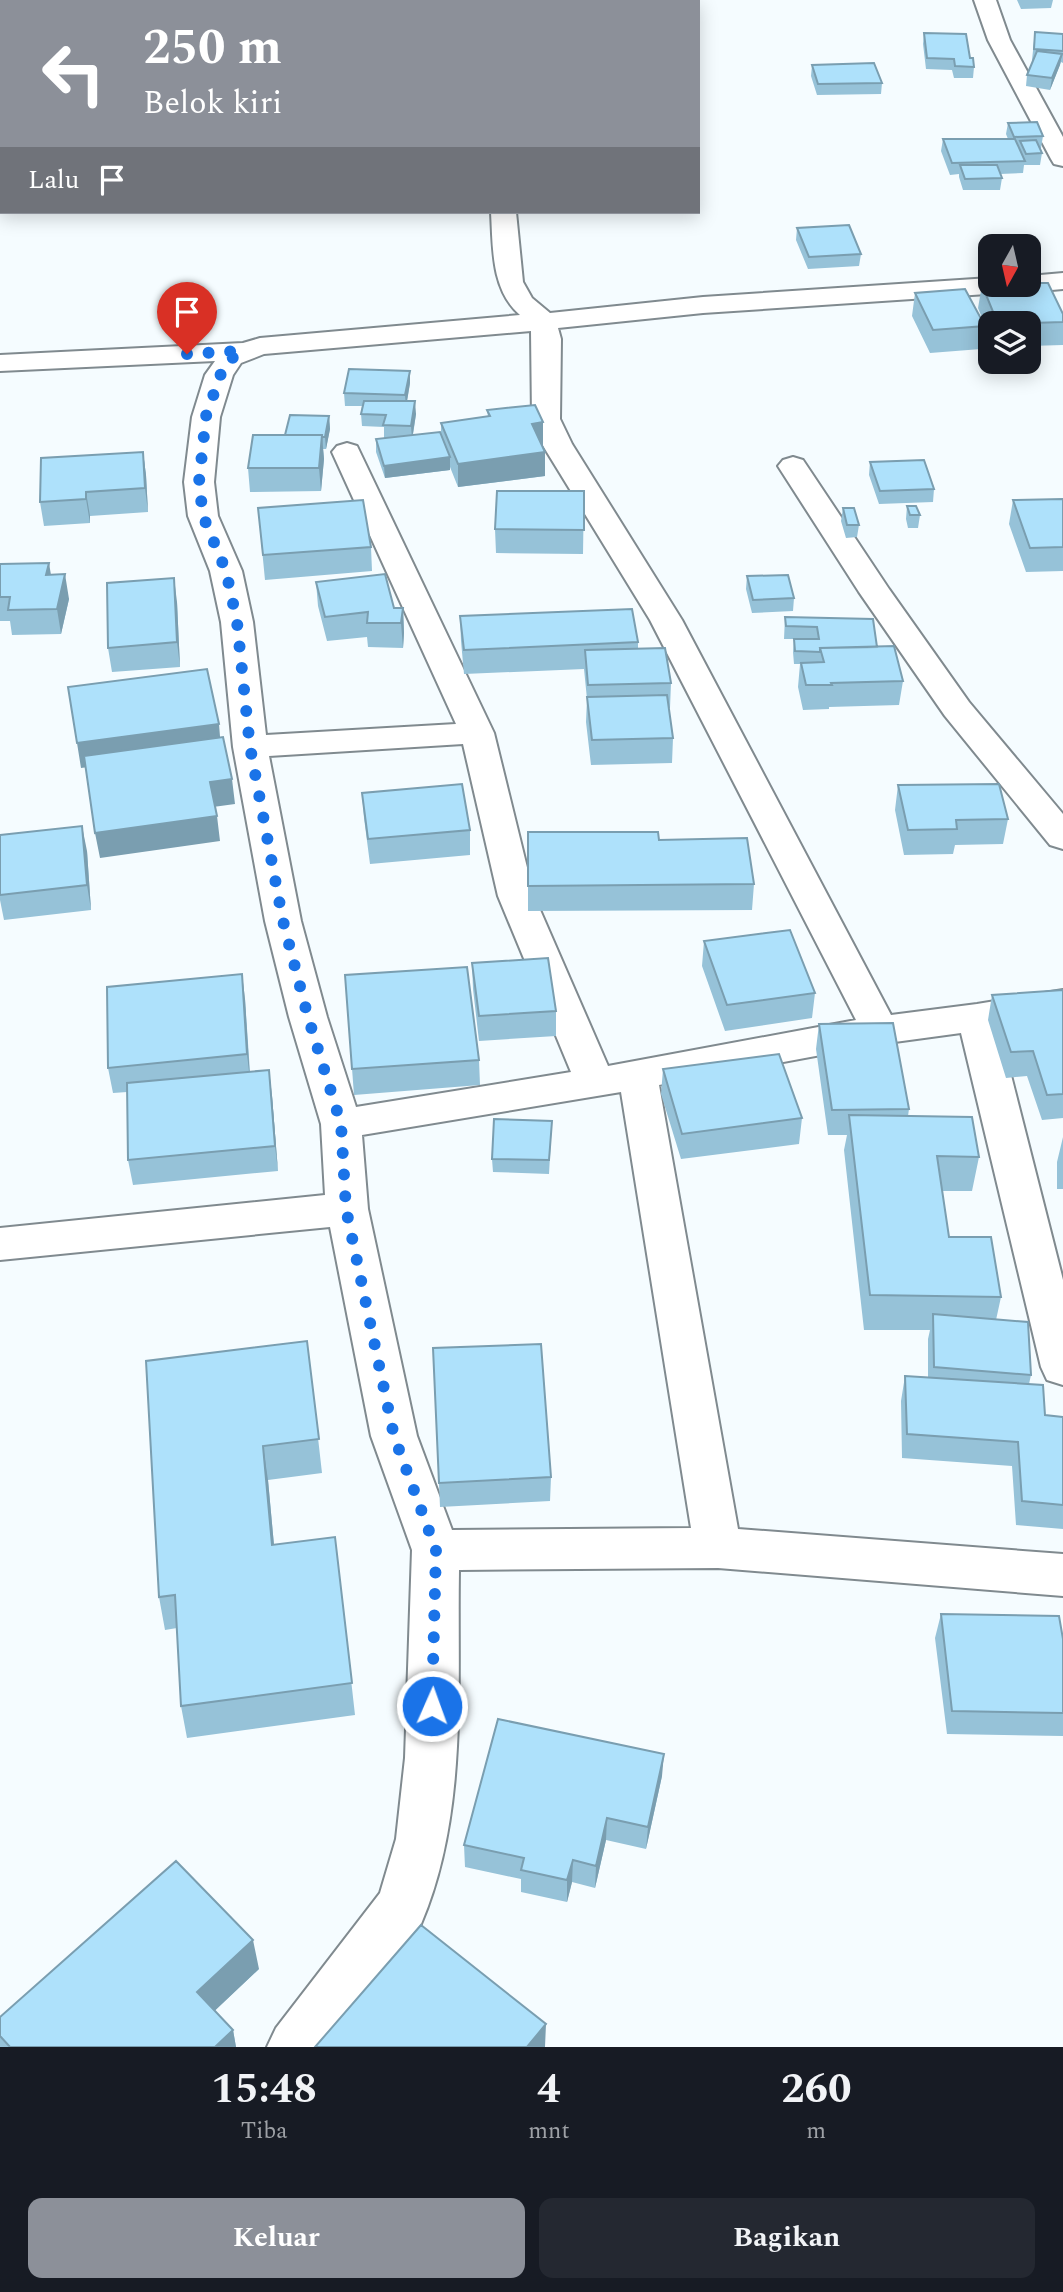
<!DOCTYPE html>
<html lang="id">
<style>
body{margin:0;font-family:Spectral,serif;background:#242831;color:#f1f3f6;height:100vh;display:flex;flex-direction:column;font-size:26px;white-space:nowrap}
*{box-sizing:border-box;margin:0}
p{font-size:23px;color:#9ea1a6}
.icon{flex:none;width:38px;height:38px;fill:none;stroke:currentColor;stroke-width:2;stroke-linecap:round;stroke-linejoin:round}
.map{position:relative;height:2047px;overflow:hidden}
.side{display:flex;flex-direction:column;background:#171b24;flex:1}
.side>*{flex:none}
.banner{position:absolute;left:0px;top:0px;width:700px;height:214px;box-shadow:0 4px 18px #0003;background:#8c9099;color:#fff;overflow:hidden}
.needle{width:46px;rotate:188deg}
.tools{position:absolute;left:978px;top:234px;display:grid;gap:14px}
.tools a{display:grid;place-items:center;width:63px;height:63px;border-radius:14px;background:#171b24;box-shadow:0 4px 18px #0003;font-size:35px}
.pin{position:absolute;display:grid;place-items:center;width:60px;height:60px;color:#fff;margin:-72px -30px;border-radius:50% 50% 50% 0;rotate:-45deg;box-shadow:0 0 7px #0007}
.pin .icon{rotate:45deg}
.me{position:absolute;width:77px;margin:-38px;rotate:2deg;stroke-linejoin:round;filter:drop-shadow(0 0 5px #0008)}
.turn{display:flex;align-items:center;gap:24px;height:147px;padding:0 28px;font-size:32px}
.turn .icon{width:91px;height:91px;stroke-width:2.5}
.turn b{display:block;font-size:49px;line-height:60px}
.then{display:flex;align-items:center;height:66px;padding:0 28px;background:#0003;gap:14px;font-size:26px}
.eta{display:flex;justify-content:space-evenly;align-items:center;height:119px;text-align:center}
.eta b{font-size:42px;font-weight:700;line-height:49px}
.cta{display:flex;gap:14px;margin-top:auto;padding:14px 28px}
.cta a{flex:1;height:80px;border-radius:14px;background:#8c9099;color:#fff;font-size:28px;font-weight:700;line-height:80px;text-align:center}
.cta a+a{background:#242831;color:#f1f3f6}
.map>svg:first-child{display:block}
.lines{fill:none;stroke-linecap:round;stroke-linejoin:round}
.minor-casing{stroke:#808a8f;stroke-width:4}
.minor{fill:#fff;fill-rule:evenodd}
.wall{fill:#96c2d8}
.shaded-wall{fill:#7a9eb0}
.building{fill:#aee1fb;stroke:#7a9eb0;stroke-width:2}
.route{stroke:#1a73e8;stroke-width:12;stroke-dasharray:0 21.6}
</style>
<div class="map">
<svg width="1063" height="2047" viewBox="0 0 1063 2047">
<rect width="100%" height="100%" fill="#f5fcff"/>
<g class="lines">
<!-- minor casing -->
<g class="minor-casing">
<path id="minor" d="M471,0h22l1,2h-22z
M974,0h22l14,40 53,97v29l-9,-2 -3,-5 -63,-119z
M491,212h25l7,70 9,16 18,15 153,-16 287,-19v7h25l-4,6 -9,2 -299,20 -145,15 3,11 -1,80 12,25 110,176 209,395 86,-11 86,-14v26l-64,12 64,252v105l-16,-5 -6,-13 -80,-334 -81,11 -221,41 79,444 325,25v42l-345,-28 -259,2c-2,117 9,244 -38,354l-92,123h-62l9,-19 104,-135 16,-54 9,-81 7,-208 -41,-114 -41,-209 -330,33v-32l325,-33 -4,-71 -32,-107 -24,-96 -32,-174 -12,-125 -11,-51 -22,-55 -4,-34 8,-65 13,-42 10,-14 -215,10v-16l243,-12 17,-5 260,-23c-29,-25 -27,-67 -29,-103zM531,331l1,88 10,25 108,176 206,400 -248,46 -74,-170 -40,-163 -137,-287 -10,-3 -10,3 -5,6 124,272 -190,11 -13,-113 -11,-51 -24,-55 -4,-34 6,-65 13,-42 8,-12 23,-9zM463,744l35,152 73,176 -215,35 -29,-90 -26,-96 -32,-165zM621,1092l70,436 -239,2 -35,-94 -49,-227 -6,-74z
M1063,273v16l-34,3 -9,-2 -3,-5h12v-9z
M793,457l10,3 86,129 80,113 94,112v35l-13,-4 -105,-129 -86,-124 -81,-126 5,-6z"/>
</g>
<!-- minor -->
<use href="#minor" class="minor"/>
</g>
<!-- wall -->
<path class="wall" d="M1017,0h36l-2,8 -30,1z
M1035,32l28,2v29l-2,-1 -11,28 -24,-4 1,-11 7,-15h-2z
M924,33l46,25 4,9 -1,11h-19l-2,-8 -26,-1 -3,-25z
M812,65l70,18 -1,11 -64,1 -6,-19z
M1008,123l35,13 -2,12h-1l2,5 -2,12h-16l-1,8 -23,1 2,4 -2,12h-37l-4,-13v-3l-9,1 -9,-24 2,-12h65l-2,-5z
M797,228l64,26 -2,12 -51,3 -12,-29z
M982,285l81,29v31l-34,1v-22h-39v13l-12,-29z
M915,293l70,33 -4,23 -51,4 -18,-37z
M410,383l-3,18 9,13 -3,21 28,1v-13l47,-6 -1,-7 56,12 -1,24 3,30 -87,11 -8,-20v3l-65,8 -9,-26v-13l8,-1v-11l-22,-1 -1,-12 1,-8h-17l-1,-13z
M329,416l1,13 -4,20h-3l1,10 -3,32 -71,1 -2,-24 37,-33z
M143,452l3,23 2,37 -58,4v7l-46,3 -4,-24z
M870,462l64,27 -1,13 -54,2 -10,-29z
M584,491l-1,63 -87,-1 -1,-24z
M1063,499v72l-37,1 -17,-48 4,-24z
M907,506l13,9 -2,13h-10l-2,-9z
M258,508l113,39 1,24 -107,9z
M843,508l16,17 -2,12 -11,1 -5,-17z
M0,564l51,11 18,24 -8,35 -49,1 -2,-14h-10z
M747,576l47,22 -1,13 -41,2 -6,-24z
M316,582l78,26h9l1,25 -1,15 -35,-1 -1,-10 -40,4 -9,-35z
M177,602l3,65 -68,5 -4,-24z
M460,616l178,26v6l33,35 -1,25h-1l4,30 -1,25 -81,2 -5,-43 1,-23 -3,-30 -120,5 -3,-33z
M785,617l88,2 4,28 26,34 -4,24 -70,2v2l-26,1 -5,-23 2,-23h-6l-1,-12 1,-13h-10z
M898,785l110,34 -5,25 -48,1 -2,9 -49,1 -9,-45z
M362,793l108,37v25l-100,9 -6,-46z
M528,832l131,8 95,44 -2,26 -224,1z
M0,835l87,16 4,59 -87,10 -4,-20z
M704,941l111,52 -3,25 -87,13 -23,-65z
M472,963l84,48v25l-77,5 -6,-52z
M345,975l134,85 1,25 -126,10z
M1063,990v128l-21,2 -15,-44 -21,2 -18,-58 4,-25z
M245,999l5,73 22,24 6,75 -145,14 -5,-25 -1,-68 -14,1 -5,-25z
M819,1024l90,85 -1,7 71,41 -7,34h-30l7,46 52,60 -5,23 35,55 -2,9 16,31 18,2v112l-47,-4 -4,-59 -110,-8 -1,-57 4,-25 23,1v-38l2,-9h-66l-20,-180 3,-15h-19l-12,-86z
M663,1069l139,49 -3,26 -118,15 -20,-65z
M552,1121l-3,53 -56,-2 -1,-13z
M1063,1137v52h-6v-27z
M307,1341l15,132 -54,7 6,65 61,-8 20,178 -168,23 -6,-32 -4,-78 -12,2 -6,-33z
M433,1348l118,129 -1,24 -110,6z
M941,1614l122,25v97l-116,-2 -12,-96z
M662,1776l-16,73 -40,-9 -11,48 -23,-6 -5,20 -46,-10v-13l-56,-12 -1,-22z
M259,1969l-45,42 19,19 3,17h-236v-30z"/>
<!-- shaded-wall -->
<path class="shaded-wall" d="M1062,54l-2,11 -10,25 2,-12z
M410,371v12l-4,24 -1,-12z
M415,401l1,13 -4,25 -1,-13z
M329,416l1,13 -4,20 -1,-12z
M543,422v24l-11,2v-24z
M322,435l2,24 -3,32 -2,-23z
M143,452l3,23 2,37 -3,-24z
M545,452v24l-87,11v-23z
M450,457v13l-65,8 -1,-12z
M86,492l4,24v7l-4,-24z
M49,563l4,24 -7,-12z
M65,574l4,25 -8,35 -4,-25z
M174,578l3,24 3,65 -3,-25z
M403,608l1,25 -1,15 -2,-25z
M219,724l2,25 -140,19 -4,-25z
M232,779l3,25 -22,3 -3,-25z
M217,816l3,25 -120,17 -5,-25z
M82,826l5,25 4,59 -4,-25z
M242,974l3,25 5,81 -3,-26z
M269,1070l3,26 6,75 -3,-25z
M263,1446l5,34 9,98 -5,-33z
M664,1754l-2,22 -16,73 2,-22z
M607,1818l-1,22 -11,48 1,-22z
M573,1860l-1,22 -5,20v-22z
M253,1940l6,29 -55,52 -7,-29z
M546,2024l-1,23h-18z
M233,2030l3,17h-21z"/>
<!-- building -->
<path class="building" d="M1035,32l28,2v17l-29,-2z
M924,33l42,1 4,24h3l1,9 -19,-1 -1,-7 -27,-1z
M1037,51l25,3 -10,24 -25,-3z
M874,63l8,20 -64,1 -6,-19z
M1037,122l6,14 -29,1 -6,-14z
M943,139h72l10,22 -73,2z
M1036,140l6,13 -16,1 -6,-13z
M960,165h37l5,13 -37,1z
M849,225l12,29 -52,3 -12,-29z
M1029,283h19l15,31v8l-65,2 -16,-39h47z
M965,289l20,37 -52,4 -18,-37z
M349,369l61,2 -5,24 -61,-2z
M364,401h51l-4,25 -28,-1 3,-10 -25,-1z
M535,405l8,17 -11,2 13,28 -87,12 -17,-41 49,-7 -3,-6z
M290,415l39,1 -4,21h-3v-2h-37z
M440,432l10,25 -66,9 -8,-27z
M253,435h69l-3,33h-71z
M143,452l2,36 -59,4v7l-46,3 1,-44z
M924,460l10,29 -54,2 -10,-29z
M497,491h87v39l-89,-1z
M1063,499v48l-33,1 -17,-48z
M363,500l8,47 -108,8 -5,-47z
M907,506h9l4,9h-10z
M843,508h11l5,17h-12z
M49,563l-3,12 19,-1 -8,35 -49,1 2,-13h-10v-33z
M385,574l9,34h9l-2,15h-34l1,-11 -43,5 -9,-35z
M788,575l6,23 -41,2 -6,-24z
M174,578l3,64 -69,6 -1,-65z
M632,609l6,33 -174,8 -4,-34z
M785,617l88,2 4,28 -57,1v4l-25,-1 -1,-12h25l-2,-12 -31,-1z
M894,646l9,35 -72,2 1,2h-26l-5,-22 23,-1 -4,-14z
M665,648l6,35 -83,2 -3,-35z
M207,669l12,55 -142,19 -9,-56z
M667,695l6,43 -81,2 -5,-43z
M223,737l9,42 -22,3 7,34 -122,17 -11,-77z
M462,784l8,46 -102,9 -6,-46z
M999,784l9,35 -52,1 1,9 -49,1 -10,-45z
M82,826l5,59 -87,10v-60z
M528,832h130l1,8 88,-2 7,46 -226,2z
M790,930l25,63 -88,12 -23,-64z
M548,958l8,53 -77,5 -7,-53z
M467,967l12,93 -127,9 -7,-94z
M242,974l5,80 -139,14 -1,-81z
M1063,990v104l-16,1 -14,-44 -22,1 -19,-57z
M893,1023l16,86 -77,1 -13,-86z
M779,1054l23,64 -120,16 -19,-65z
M269,1070l6,76 -147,14 -1,-77z
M849,1115l123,2 7,40 -42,-1 12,81h42l10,60 -131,-2z
M494,1119l58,2 -3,39 -57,-1z
M933,1314l95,8 3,53 -97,-8z
M307,1341l12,98 -56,7 9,99 63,-8 17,146 -171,23 -6,-111 -16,2 -13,-236z
M541,1344l10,133 -112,6 -6,-135z
M905,1376l138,9 2,30 18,2v88l-41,-4 -4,-59 -111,-8z
M941,1614l118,2 4,23v74l-111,-2z
M498,1719l166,35 -16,73 -41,-9 -11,48 -23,-6 -6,20 -46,-10 3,-12 -60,-13z
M176,1861l77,79 -56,52 36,38 -18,17h-205l-10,-11v-19z
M421,1925l125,99 -19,23h-212z"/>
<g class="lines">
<!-- route -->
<path class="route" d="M187,354l54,-3 -17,14 -18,51 -7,66 4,34 23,55 11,51 13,125 33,174 25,96 33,107 5,85 48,227 42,114 -4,156"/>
</g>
</svg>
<div class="tools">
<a><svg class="needle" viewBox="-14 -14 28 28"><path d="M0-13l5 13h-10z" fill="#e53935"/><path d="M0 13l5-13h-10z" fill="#9ea1a6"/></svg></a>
<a><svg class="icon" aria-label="layers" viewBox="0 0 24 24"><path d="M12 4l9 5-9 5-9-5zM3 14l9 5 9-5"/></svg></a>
</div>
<div class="pin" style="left:187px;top:354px;background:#d93025"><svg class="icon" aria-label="arrive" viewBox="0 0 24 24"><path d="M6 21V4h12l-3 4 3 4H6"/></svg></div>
<svg class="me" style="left:432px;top:1706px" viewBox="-20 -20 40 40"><circle r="17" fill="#1a73e8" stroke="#fff" stroke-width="3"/><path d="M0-11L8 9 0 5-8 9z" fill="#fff"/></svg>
<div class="banner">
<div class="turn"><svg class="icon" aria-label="left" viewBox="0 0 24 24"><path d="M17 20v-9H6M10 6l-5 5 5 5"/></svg><div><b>250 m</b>Belok kiri</div></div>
<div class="then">Lalu<svg class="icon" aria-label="arrive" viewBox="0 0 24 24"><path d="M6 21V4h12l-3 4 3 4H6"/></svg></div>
</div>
</div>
<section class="side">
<div class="eta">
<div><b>15:48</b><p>Tiba</p></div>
<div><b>4</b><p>mnt</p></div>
<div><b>260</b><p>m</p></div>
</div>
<div class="cta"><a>Keluar</a><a>Bagikan</a></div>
</section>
